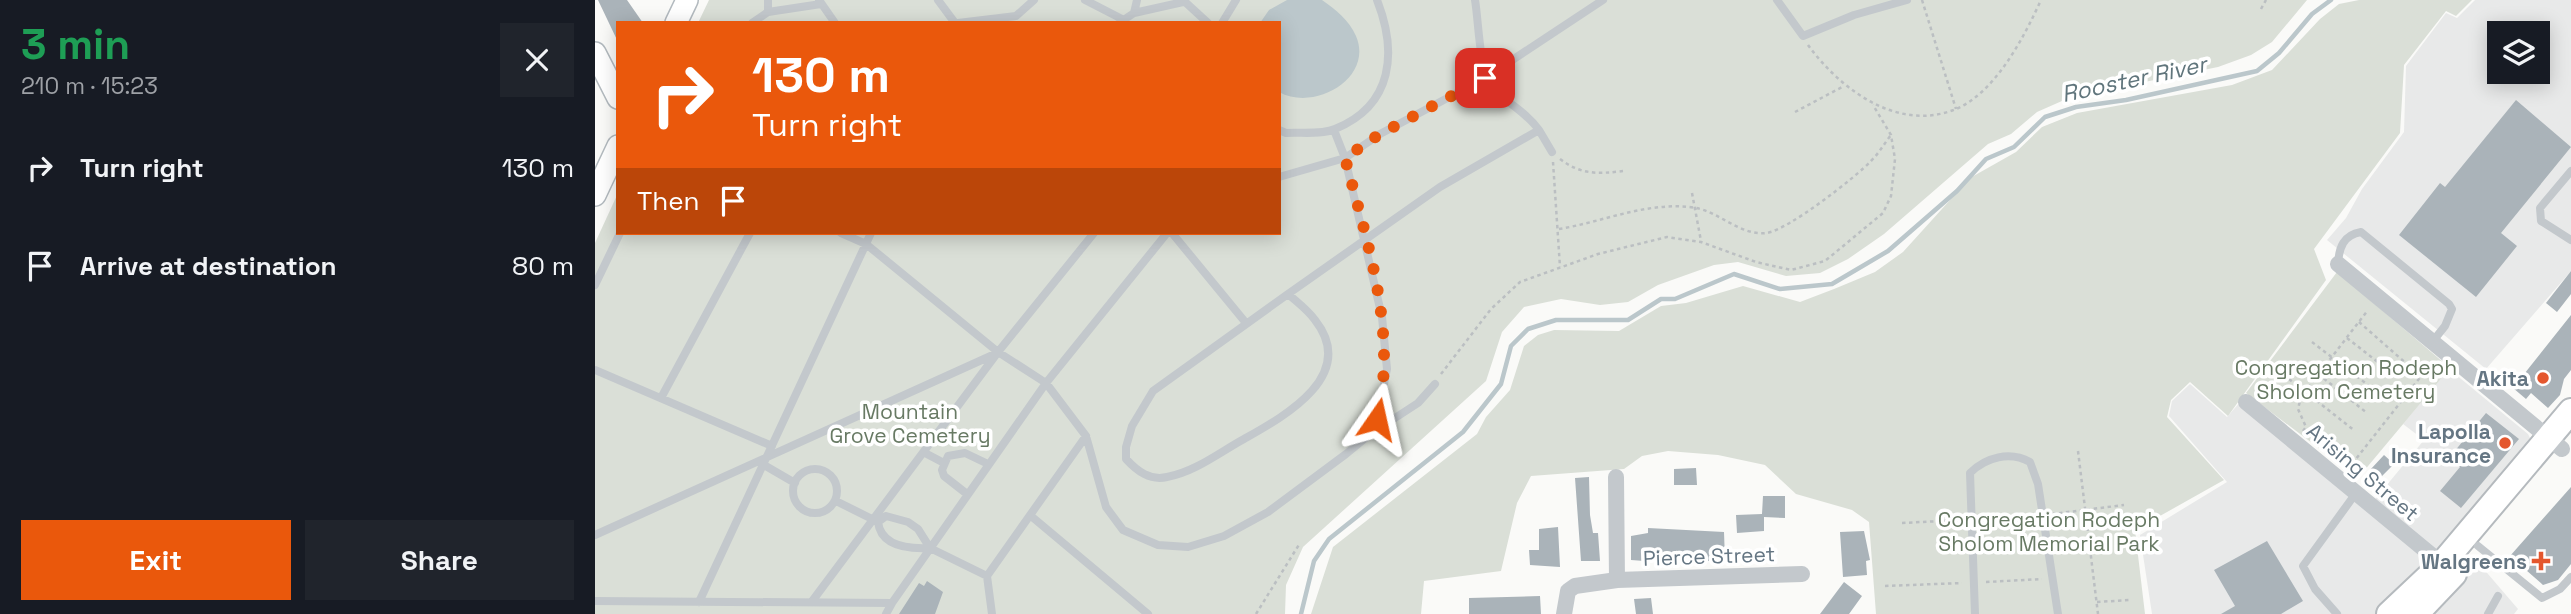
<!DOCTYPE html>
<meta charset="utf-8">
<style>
body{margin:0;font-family:"Space Grotesk",sans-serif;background:#20242c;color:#f1f3f6;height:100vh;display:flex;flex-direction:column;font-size:26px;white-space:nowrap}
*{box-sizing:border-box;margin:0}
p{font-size:23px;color:#9ea1a6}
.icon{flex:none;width:38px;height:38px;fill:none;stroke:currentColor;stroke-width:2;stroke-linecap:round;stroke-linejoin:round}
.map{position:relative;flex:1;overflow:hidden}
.side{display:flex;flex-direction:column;background:#171b24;width:595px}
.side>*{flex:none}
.top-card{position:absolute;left:21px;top:21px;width:665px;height:214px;border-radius:0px;box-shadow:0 4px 18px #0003;background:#ea580c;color:#fff;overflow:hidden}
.fabs{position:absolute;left:1892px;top:21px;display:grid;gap:14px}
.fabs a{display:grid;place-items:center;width:63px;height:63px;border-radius:0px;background:#171b24;box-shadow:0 4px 18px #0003;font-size:35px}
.pin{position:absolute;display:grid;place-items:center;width:60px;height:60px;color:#fff;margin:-30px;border-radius:14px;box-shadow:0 4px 10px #0006}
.me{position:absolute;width:77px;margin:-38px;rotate:11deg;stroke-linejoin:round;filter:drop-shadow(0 0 5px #0008)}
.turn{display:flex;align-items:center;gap:24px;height:147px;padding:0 21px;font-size:32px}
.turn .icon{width:91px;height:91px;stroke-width:2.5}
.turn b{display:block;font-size:49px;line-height:60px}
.then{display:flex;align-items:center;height:66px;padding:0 21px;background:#0003;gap:14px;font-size:26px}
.round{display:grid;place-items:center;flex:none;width:74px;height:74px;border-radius:0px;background:#20242c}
.overview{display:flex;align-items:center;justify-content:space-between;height:119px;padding:0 21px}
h1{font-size:42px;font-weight:700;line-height:52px;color:#1e9e55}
.primary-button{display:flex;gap:14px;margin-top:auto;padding:14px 21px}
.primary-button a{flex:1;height:80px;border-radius:0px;background:#ea580c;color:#fff;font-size:28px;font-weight:700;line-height:80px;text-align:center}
.primary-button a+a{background:#20242c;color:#f1f3f6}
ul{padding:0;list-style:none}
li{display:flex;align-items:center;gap:21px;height:98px;padding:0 21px}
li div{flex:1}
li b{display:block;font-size:26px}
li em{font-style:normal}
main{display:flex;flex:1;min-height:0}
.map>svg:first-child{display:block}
.built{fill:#e8e9e9;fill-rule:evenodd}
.green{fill:#dadfd7}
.water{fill:#bbc7cb}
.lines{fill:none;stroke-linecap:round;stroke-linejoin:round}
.stream{stroke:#bbc7cb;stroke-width:4.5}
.building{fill:#aab3b9}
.secondary-casing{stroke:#b3babf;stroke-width:24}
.primary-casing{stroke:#b5babe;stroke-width:28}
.path{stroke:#bbbfc2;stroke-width:2.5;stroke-dasharray:3.5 3.5;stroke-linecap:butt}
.lane{stroke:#c3c8cc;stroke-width:8}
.street{stroke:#c3c8cc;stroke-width:16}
.secondary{stroke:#fff;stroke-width:21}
.primary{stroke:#fff;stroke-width:24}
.route{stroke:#ea580c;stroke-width:12;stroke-dasharray:0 21.6}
.poi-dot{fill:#e4572e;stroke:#fff;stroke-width:2.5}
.labels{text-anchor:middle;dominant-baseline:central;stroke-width:7;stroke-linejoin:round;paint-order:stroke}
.park-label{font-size:21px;fill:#687a64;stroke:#fff}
.poi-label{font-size:21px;font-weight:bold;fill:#657683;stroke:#fff;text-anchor:end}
.street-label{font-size:21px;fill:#657683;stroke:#fff}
.water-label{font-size:23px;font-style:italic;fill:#60757c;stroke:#fff}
</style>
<main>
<section class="side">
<div class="overview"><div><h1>3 min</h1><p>210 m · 15:23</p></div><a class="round"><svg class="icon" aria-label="close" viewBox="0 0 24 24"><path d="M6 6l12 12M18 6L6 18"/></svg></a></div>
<ul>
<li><svg class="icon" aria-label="right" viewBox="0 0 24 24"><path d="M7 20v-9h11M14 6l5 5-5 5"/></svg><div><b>Turn right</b></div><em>130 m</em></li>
<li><svg class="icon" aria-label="arrive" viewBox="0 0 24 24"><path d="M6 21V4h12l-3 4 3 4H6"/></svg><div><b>Arrive at destination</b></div><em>80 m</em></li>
</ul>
<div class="primary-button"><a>Exit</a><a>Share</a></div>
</section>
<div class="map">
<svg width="1976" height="614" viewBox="0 0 1976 614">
<rect width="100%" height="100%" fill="#fafaf8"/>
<!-- built -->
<path class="built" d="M1880,0h96v271l-85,98 -159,-129 19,-22 16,-29 42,-57 2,-66 40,-53 11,5zM1904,33h38v39h-38z
M1854,369l79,65 4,8 -88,101 38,24 36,42 -4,5h-362l-12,-79 87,-53 -58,-66 3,-15 18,-17 37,33 14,-16 126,108 57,-69 -21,-16z"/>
<!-- green -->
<path class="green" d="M114,0h1598l-35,42 -21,13 -33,12 -147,30 -34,15 -26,22 -23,10 -104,90 -36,25 -28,14 -34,3 -48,-14 -24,3 -56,20 -30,17 -28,3 -39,-6 -37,8 -22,25 -16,49 -183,166 -17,38 -1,29h-690v-371l23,-50v40h661v-210h-581z
M1764,0h113l-16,16 -10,-5 -42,54 -4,68 -86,116 12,31 -98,136 -38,-34 -19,18 -4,17 57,63 -89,50 10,84h-269l-7,-92 -17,-12 -56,-16 -31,-29 -47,-10 -50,-4 -26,5 -18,13 -93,7 -14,27 -16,68 -77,10 -3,33h-110l22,-67 144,-113 9,-17 24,-27 14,-44 14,-11 16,-5 65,1 42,-25 25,-3 57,-17 57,16 34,-13 41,-17 28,-20 67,-74 46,-26 26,-25 35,-14 155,-28 40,-15 48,-51 19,-15z
M1742,272l113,96 -92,110 -112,-85z"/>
<!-- water -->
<path class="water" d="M692,0h35c14,10 27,20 34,36 18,42 -41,76 -77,56v-69h-19l9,-13z"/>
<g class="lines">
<!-- stream -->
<path class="stream" d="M706,614l13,-53 15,-22 134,-107 38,-48 10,-38 17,-17 28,-9h72l33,-21h14l59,-25 46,15 52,-5 56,-33 69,-60 29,-32 28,-12 31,-30 31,-10 50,-7 131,-29 22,-18 33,-39 19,-14"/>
</g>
<!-- building -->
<path class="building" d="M3,0h29l16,23h-25v19z
M1921,100l55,47 -70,86 16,13 -41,51 -77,-62 41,-52 5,4z
M1976,271v23l-14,18 -11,-9z
M1976,315v55l-7,9 -4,16 -12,13 -17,-15 -5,6 -13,-11z
M1891,413l33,26 -58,69 -21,-17 20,-24 -11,-9z
M1789,455l10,9 -14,14 -10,-8z
M1101,468l1,17h-23v-16z
M994,477l1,38 3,18h5l2,28h-19l-6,-83z
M1976,487v77l-13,16 -15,5 -33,-29z
M1168,496h22v22l-21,-1v14l-27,2 -1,-18 26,-1z
M963,527l2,40 -30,-2 -1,-15h10v-21z
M1053,528l76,4 1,28 -17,1v-4l-37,1v5l-40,-3v-24l17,-3z
M1269,531l6,29 -4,1 1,14 -24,2 -3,-45z
M1672,541l36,60 -22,13h-60l14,-8 -21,-36z
M332,581l16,11 -8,22h-36l20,-31 5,3z
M1249,582l18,14 -13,18h-29z
M945,596l1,18h-72v-16z
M1056,598l2,16h-17l-2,-15z"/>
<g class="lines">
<!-- secondary casing -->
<g class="secondary-casing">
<path id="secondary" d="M81,23l11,-23
M0,53l23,45
M0,195l23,-49"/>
</g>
<!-- primary casing -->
<g class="primary-casing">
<path id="primary" d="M1794,614l52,-49 130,-154
M1821,614l38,-40"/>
</g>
<!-- path -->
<path class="path" d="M1327,0l34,109
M1666,9l5,-9
M1213,45c32,44 90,88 148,64 40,-17 68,-72 85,-109
M1200,112l49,-26
M965,159c21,16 38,15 63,12
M958,162l7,105
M1097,193l9,48
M964,229c44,-7 91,-29 137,-21 23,4 45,28 70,25 21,-2 90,-56 105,-72 8,-8 13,-17 20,-26
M1764,322l49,43
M1752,338l50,39
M1717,342l69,53
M1707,361l65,52
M846,374l50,-65 29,-27 78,-28 69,-17 34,5 55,20 35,8 34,-9 58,-48 8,-17 4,-37 -4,-24 -18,-30
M1694,379l66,52
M1708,431l3,-4 -8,-18 3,-12 67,-87
M1483,451l20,163
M1753,469l85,-108
M1457,514l72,-9
M1387,519l49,-3
M1307,523l59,-3
M1391,582l56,-3
M1290,586l77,-3
M1502,602l33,-2
M661,614l44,-71"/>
<!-- lane -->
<path class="lane" d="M224,0l16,23
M343,0l17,23
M490,0l37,19
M588,0l25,23
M1182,0l26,36 51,-21 53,-15
M173,12l53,-8
M539,13l3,-13
M157,23l16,-11v-12
M363,23l58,-7 18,-16
M524,23l15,-10 49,-11
M627,23l14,-23
M684,130l7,3c15,-1 35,2 49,-4 59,-24 62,-78 42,-129
M739,130l11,28 35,-24 105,-56 118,-78
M944,130l13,22
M1976,171l-31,37 1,13 30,19
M572,233l-121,150 40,53 20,71 17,23 35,15 30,2 36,-11 44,-24 78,-58 22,-18 9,-17 10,-50 -5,-52 -37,-159 -66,19
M577,233l74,90
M1743,264c1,-16 5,-29 23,-32l88,72 3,5 -7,17 -12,15
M0,285l25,-52
M693,294c9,8 20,16 27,26 44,56 -32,97 -71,119 -24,13 -49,33 -77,38 -17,4 -30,-6 -41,-18v-12l6,-21 21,-35z
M693,294l152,-107 99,-57c-13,-18 -30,-26 -45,-40 -15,-15 -15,-67 -19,-90
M0,370l177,76
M66,398l89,-165
M777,433l46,-30 17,-19
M330,453l19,10
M169,465l31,18
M198 491a22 22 0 1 1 44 0a22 22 0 1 1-44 0Z
M372,494l-23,-18 -2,-6 6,-14 17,-3 23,11
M241,501l42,21 8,-6 22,6 10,7 12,19 57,28
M436,516l117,98
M283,522c3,25 32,27 52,26
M0,535l400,-181
M1883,546l64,52 18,-9 11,-12
M218,600l185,-248 96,-119
M0,601l297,2 154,-220 -48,-31 -132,-108 -25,-11
M104,602l172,-369
M291,614l6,-11
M397,614l-5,-38 99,-140
M1380,614l-5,-141c16,-16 40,-22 60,-11l8,22 20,130
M1742,614l-22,-25 -12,-23 53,-73
M1893,614l10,-18"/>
<!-- street -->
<path class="street" d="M1743,264l224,185
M1651,402l201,166
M1022,580l185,-6
M969,614l4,-23 7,-5 42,-6 -1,-103"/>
<!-- secondary -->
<use href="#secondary" class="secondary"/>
<!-- primary -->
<use href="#primary" class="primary"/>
</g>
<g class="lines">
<!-- route -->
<path class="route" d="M782,419c21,-87 -10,-177 -32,-261l35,-24 105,-56"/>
</g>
<!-- markers -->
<g class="poi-dot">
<circle cx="1948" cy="378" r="7"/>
<circle cx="1910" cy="443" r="7"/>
<path d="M1942.5 550.5h7v7h7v7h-7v7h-7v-7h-7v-7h7z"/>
</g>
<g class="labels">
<!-- park labels -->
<g class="park-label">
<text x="1751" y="367">Congregation Rodeph<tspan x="1751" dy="24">Sholom Cemetery</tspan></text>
<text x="315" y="411">Mountain<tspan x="315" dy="24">Grove Cemetery</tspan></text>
<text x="1454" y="519">Congregation Rodeph<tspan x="1454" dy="24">Sholom Memorial Park</tspan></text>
</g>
<!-- poi labels -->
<g class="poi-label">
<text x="1934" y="378">Akita</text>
<text x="1896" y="431">Lapolla<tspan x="1896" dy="24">Insurance</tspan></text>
<text x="1932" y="561">Walgreens</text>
</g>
<!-- street labels -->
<g class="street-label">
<text transform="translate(1768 472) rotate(40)">Arising Street</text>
<text transform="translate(1114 556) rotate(-2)">Pierce Street</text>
</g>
<!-- water labels -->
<g class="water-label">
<text transform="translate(1539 79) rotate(-12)">Rooster River</text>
</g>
</g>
</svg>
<div class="fabs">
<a><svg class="icon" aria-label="layers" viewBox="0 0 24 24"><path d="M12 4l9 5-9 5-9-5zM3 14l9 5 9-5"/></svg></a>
</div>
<div class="pin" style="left:890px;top:78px;background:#d93025"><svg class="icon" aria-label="arrive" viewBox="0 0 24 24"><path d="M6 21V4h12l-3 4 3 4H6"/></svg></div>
<svg class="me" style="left:782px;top:419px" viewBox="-20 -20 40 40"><path d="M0-17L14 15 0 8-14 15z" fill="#ea580c" stroke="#fff" stroke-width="4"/></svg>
<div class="top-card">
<div class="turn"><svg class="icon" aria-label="right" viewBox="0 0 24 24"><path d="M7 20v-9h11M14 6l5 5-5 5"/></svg><div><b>130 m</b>Turn right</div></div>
<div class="then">Then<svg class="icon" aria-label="arrive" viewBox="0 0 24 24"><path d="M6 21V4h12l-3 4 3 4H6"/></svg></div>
</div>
</div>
</main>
